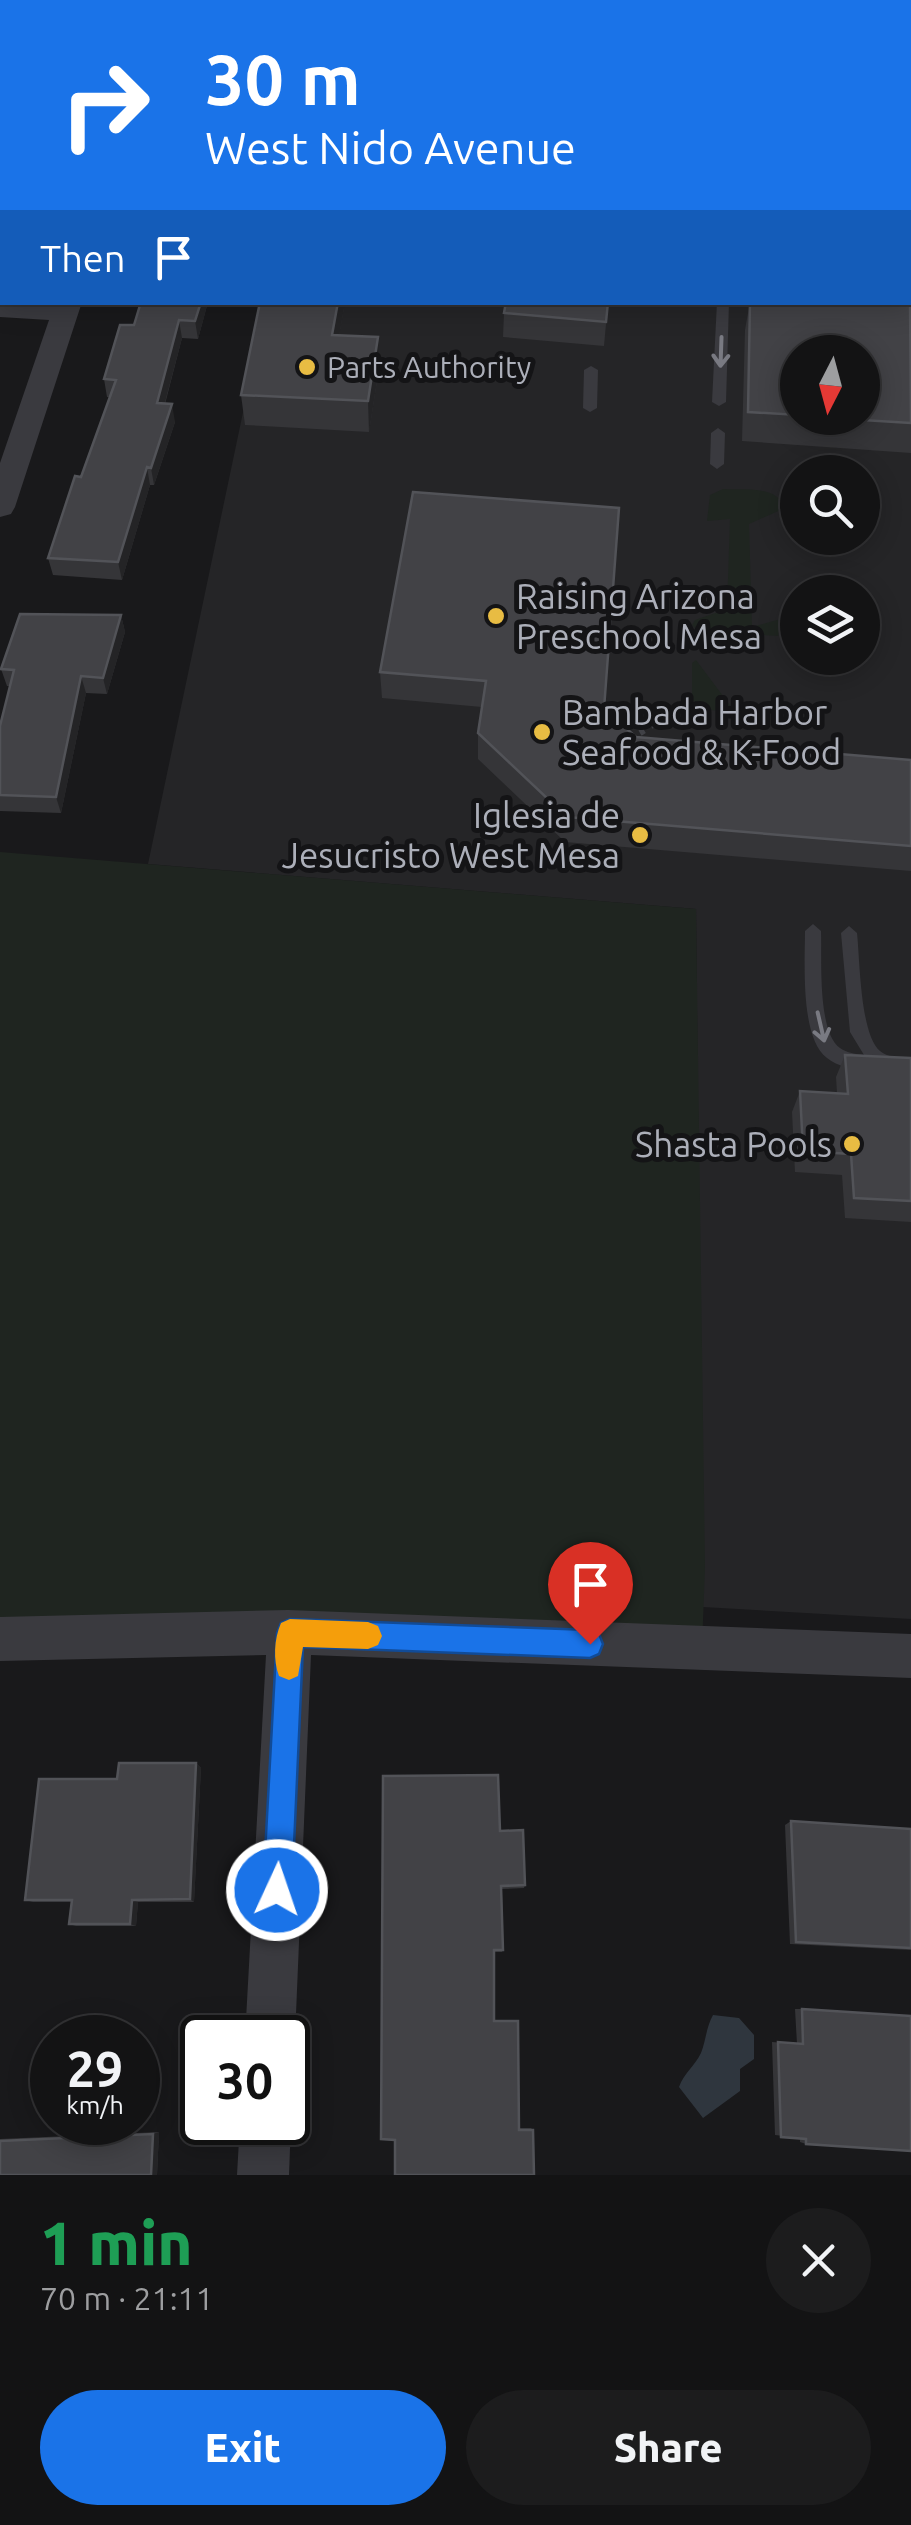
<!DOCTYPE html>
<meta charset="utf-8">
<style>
body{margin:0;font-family:Ubuntu,sans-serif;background:#1c1c1d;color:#f1f3f6;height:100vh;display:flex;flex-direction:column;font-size:38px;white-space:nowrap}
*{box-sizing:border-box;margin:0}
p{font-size:32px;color:#9d9ea0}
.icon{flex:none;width:55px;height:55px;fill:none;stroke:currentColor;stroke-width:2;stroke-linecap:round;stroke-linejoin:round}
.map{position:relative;height:2175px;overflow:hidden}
.details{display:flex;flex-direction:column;background:#131314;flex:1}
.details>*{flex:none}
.hud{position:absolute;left:0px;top:0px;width:912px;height:305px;box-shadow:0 5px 25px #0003,0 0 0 2px #323234;background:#1a73e8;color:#fff;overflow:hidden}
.needle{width:65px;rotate:186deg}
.controls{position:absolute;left:780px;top:335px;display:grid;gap:20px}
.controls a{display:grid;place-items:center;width:100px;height:100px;border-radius:50%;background:#131314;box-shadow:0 5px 25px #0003,0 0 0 2px #323234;font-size:50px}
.speed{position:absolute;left:30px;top:2015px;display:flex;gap:20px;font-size:50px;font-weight:700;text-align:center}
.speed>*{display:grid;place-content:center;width:130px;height:130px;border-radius:50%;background:#131314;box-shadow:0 5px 25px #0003,0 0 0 2px #323234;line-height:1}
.speed small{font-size:25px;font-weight:400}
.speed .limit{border:5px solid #111;border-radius:15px;background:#fff;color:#111}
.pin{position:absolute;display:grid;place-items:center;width:85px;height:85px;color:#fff;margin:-102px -42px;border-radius:50% 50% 50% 0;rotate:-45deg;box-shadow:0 0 10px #0007}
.pin .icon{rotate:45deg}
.me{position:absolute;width:110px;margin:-55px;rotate:3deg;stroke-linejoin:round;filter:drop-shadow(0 0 8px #0008)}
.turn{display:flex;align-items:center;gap:35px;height:210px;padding:0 40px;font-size:45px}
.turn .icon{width:130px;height:130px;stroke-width:2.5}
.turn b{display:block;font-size:70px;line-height:85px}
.then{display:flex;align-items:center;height:95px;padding:0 40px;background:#0003;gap:20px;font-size:38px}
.round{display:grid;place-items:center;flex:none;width:105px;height:105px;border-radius:52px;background:#1c1c1d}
.overview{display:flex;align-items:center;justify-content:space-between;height:170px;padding:0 40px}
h1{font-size:60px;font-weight:800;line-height:75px;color:#1e9e55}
.action{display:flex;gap:20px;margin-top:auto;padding:20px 40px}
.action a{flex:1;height:115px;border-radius:60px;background:#1a73e8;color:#fff;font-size:40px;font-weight:800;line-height:115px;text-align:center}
.action a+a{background:#1c1c1d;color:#f1f3f6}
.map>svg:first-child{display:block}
.built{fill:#252527;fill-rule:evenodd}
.green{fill:#1f2520}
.water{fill:#2f363e}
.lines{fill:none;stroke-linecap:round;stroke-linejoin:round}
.path{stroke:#404146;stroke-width:6;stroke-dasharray:5 8;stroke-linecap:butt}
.service{fill:#3a3a3f;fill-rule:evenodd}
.minor{fill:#3a3a3f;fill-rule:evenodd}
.secondary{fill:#48494f;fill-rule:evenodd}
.wall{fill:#353538;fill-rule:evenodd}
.shaded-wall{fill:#242426}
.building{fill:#424246;stroke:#525358;stroke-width:2.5}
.oneway{stroke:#797a82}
.route{fill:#1a73e8;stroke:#114b97;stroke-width:2.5}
.slow{fill:#f59e0b}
.poi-dot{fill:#e8bc43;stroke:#141416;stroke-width:4}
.labels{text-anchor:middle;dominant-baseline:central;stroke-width:10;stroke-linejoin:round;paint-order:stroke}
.far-poi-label{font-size:30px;fill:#acafb9;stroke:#141416;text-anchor:start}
.poi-label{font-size:35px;fill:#acafb9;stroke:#141416;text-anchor:start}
</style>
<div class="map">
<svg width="911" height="2175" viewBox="0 0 911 2175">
<rect width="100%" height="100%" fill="#19191b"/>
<!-- built -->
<path class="built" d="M911,241v1378l-208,-12 -7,-698 -548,-45 118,-561 644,-1zM798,352h64v66h-64zM798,472h64v66h-64zM798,592h64v66h-64z"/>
<!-- green -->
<path class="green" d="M723,489c21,1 54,-4 62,19l-36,16 3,103 32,-9 -6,18 -80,-5 -6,-6 3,-5 32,-11 3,-90 -23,2 3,-26z
M696,660l36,48v4l-22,-2 -18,-10v-37z
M0,852l696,57 9,658 -3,81 -702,-8z"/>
<!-- water -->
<path class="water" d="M713,2015l26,3 15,17v24l-14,10v22l-37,27 -24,-31c5,-14 15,-20 22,-34 5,-13 5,-25 12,-38z"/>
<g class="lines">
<!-- path -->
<path class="path" d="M606,716l55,4
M629,740l32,-20"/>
<!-- service -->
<path class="service" d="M717,302h12l-3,100 -7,4 -7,-4z
M591,366l7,4 -1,38 -7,4 -7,-4 1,-38z
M718,428l7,5 -1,31 -7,5 -7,-5 1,-31z
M813,924l8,7c1,27 -4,101 19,117 7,5 16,6 24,7l-14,-23 -9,-99 8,-7 8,7c3,27 3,101 23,118 8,7 21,7 31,8v14c-26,-1 -62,2 -84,-15 -27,-20 -22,-95 -22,-127z"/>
<!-- minor -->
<path class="minor" d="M0,299l2,3h80l-67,205 -4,7 -11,3v-54l49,-143 -49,-3z
M288,1610l623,24v44l-600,-23 -16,383 -7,18v-18h-43l21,-383 -266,6v-44z
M288,2112l3,10 -2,53h-52l3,-53h48z"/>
<!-- secondary -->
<path class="secondary" d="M0,138l2,1v21h-2z
M910,191h1v22h-1z"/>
</g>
<!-- wall -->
<path class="wall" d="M0,0h74l-1,2h-71v95h-2z
M128,0h500v2h-501z
M0,210h2v60h-2z
M911,300v153l-169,-12 3,-111 5,-28 75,2v-2h85zM798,352l64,66h-64z
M208,302l-10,37 -16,-1 -17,66 10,18 -21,63h-4l-28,95 -69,-5 -5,-17 33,-81 29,-80h-3l-3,-18 30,-54z
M260,302h85l-6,34 40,32 -10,64 -124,-7 -4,-30z
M608,302l-4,44 -101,-9 1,-24z
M413,492l191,217 32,28 275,23v111l-346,-29 -87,-83v-26l4,-26 -100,-9 -2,-26z
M121,615l4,17 -18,62 -21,-1 -25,120 -61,-2v-85l10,-40h-3l-6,-17z
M845,1055l66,3v164l-66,-4 -3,-43 -47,-3 -3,-60 8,-21 37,2 -1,-16z
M196,1763l5,5 -7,134h-56l-2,24h-60l-7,-2 2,-22h-38l-8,-2 92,-121z
M791,1821l120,8v121l-121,-6 -5,-119z
M500,1831l25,54 -1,3 -22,1 1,61 -1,2h-8v69l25,107h12l2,2 -138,45z
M795,2009h7l4,135 -6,-2v-4l-25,-3 -3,-93 25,2z
M159,2132l-2,43h-157v-36z"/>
<!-- shaded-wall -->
<path class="shaded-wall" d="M201,302h7l-10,37 -3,-18z
M338,302h7l-11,64 -2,-31z
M179,320l3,18 -22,83 -3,-18z
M378,337l1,31 -10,64 -1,-31z
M172,404l3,18 -21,63 -3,-17z
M147,467l3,18 -28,95 -4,-18z
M121,615l4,17 -18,62 -4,-16z
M81,676l5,17 -25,120 -5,-16z
M196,1763l5,5 -7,134 -4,-3z
M132,1900l6,2 -2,24 -6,-2z
M159,2132l-2,43h-6l2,-41z"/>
<!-- building -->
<path class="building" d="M0,0h63l-1,2h-60v77h-2z
M128,0h311v2h-312z
M550,0h78v2h-79z
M910,57h1v67h-1z
M0,210h2v42h-2z
M910,300l1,123 -81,-5h32v-66h-64v63l-50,-3 2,-110 77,3v-3h83z
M141,302h60l-6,19 -16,-1 -22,83 15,1 -21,64 -4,-1 -29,95 -70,-4 27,-82 6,1 35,-97 -12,-1 16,-54h14z
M260,302h78l-6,33 46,2 -10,64 -127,-6z
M506,302h102l-2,20 -102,-9z
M413,492l206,16 -15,201 32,28 275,23v86l-344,-29 -89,-84 8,-52 -106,-9z
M20,614l101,1 -18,63 -22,-2 -25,121 -56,-2v-69l14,-56 -13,-1z
M845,1055l66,3v143l-57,-3 -3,-44 -48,-3 -3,-60 48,3z
M119,1763h77l-6,136 -58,1 -2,24h-61l3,-24h-47l14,-121h78z
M498,1775l2,56 23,-1 2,55 -24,1 2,64h-9v71h24l1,109h14l1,45h-139v-35l-14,-1 2,-363z
M791,1821l120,8v119l-115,-6z
M802,2009l109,7v135l-105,-7v-5l-25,-2 -3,-95 25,2z
M153,2134l-2,41h-151v-34z"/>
<!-- one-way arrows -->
<defs><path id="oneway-shaft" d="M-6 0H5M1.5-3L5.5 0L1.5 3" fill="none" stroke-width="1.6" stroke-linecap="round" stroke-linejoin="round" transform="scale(2.5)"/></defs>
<g class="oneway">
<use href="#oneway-shaft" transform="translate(721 352) rotate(92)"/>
<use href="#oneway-shaft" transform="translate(821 1027) rotate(77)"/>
</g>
<!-- route -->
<path class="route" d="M290,1619l300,11 9,4 4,10 -4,10 -9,4 -287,-11 -11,243 -4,11 -11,4 -10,-4 -4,-11 14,-257 4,-10z"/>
<!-- slow -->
<path class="slow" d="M290,1619l78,3 10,4 4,10 -4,9 -10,4 -65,-2 -5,29 -9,4 -10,-4c-6,-16 -5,-37 2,-53z"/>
<!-- markers -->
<g class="poi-dot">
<circle cx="307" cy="367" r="10"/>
<circle cx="496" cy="616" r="10"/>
<circle cx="542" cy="732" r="10"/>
<circle cx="640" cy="835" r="10"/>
<circle cx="852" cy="1144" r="10"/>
</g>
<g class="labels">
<!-- far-poi labels -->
<g class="far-poi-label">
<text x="327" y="367">Parts Authority</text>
</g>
<!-- poi labels -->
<g class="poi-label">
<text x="516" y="596">Raising Arizona<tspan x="516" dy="40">Preschool Mesa</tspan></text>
<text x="562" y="712">Bambada Harbor<tspan x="562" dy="40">Seafood &amp; K-Food</tspan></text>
<text x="620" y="815" text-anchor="end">Iglesia de<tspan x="620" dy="40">Jesucristo West Mesa</tspan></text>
<text x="832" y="1144" text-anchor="end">Shasta Pools</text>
</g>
</g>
</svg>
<div class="controls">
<a><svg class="needle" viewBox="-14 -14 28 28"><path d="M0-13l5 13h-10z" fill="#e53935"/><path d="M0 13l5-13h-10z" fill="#9d9ea0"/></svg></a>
<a><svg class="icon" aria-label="search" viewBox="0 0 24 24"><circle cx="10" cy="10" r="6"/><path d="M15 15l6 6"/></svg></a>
<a><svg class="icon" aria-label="layers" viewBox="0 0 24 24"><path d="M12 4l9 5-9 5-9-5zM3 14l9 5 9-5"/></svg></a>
</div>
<div class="speed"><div>29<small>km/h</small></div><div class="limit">30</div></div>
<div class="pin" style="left:590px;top:1644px;background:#d93025"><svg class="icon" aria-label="arrive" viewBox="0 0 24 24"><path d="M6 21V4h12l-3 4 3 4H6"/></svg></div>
<svg class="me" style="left:277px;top:1890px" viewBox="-20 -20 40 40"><circle r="17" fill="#1a73e8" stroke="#fff" stroke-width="3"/><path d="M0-11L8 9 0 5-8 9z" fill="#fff"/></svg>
<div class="hud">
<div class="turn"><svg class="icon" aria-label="right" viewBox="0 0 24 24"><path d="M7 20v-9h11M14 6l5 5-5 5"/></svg><div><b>30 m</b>West Nido Avenue</div></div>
<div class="then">Then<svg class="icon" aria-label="arrive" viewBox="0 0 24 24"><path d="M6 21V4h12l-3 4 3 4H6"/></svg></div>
</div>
</div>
<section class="details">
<div class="overview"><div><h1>1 min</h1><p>70 m · 21:11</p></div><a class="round"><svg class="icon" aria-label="close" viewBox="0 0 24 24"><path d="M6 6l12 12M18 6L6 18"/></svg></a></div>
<div class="action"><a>Exit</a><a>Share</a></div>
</section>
